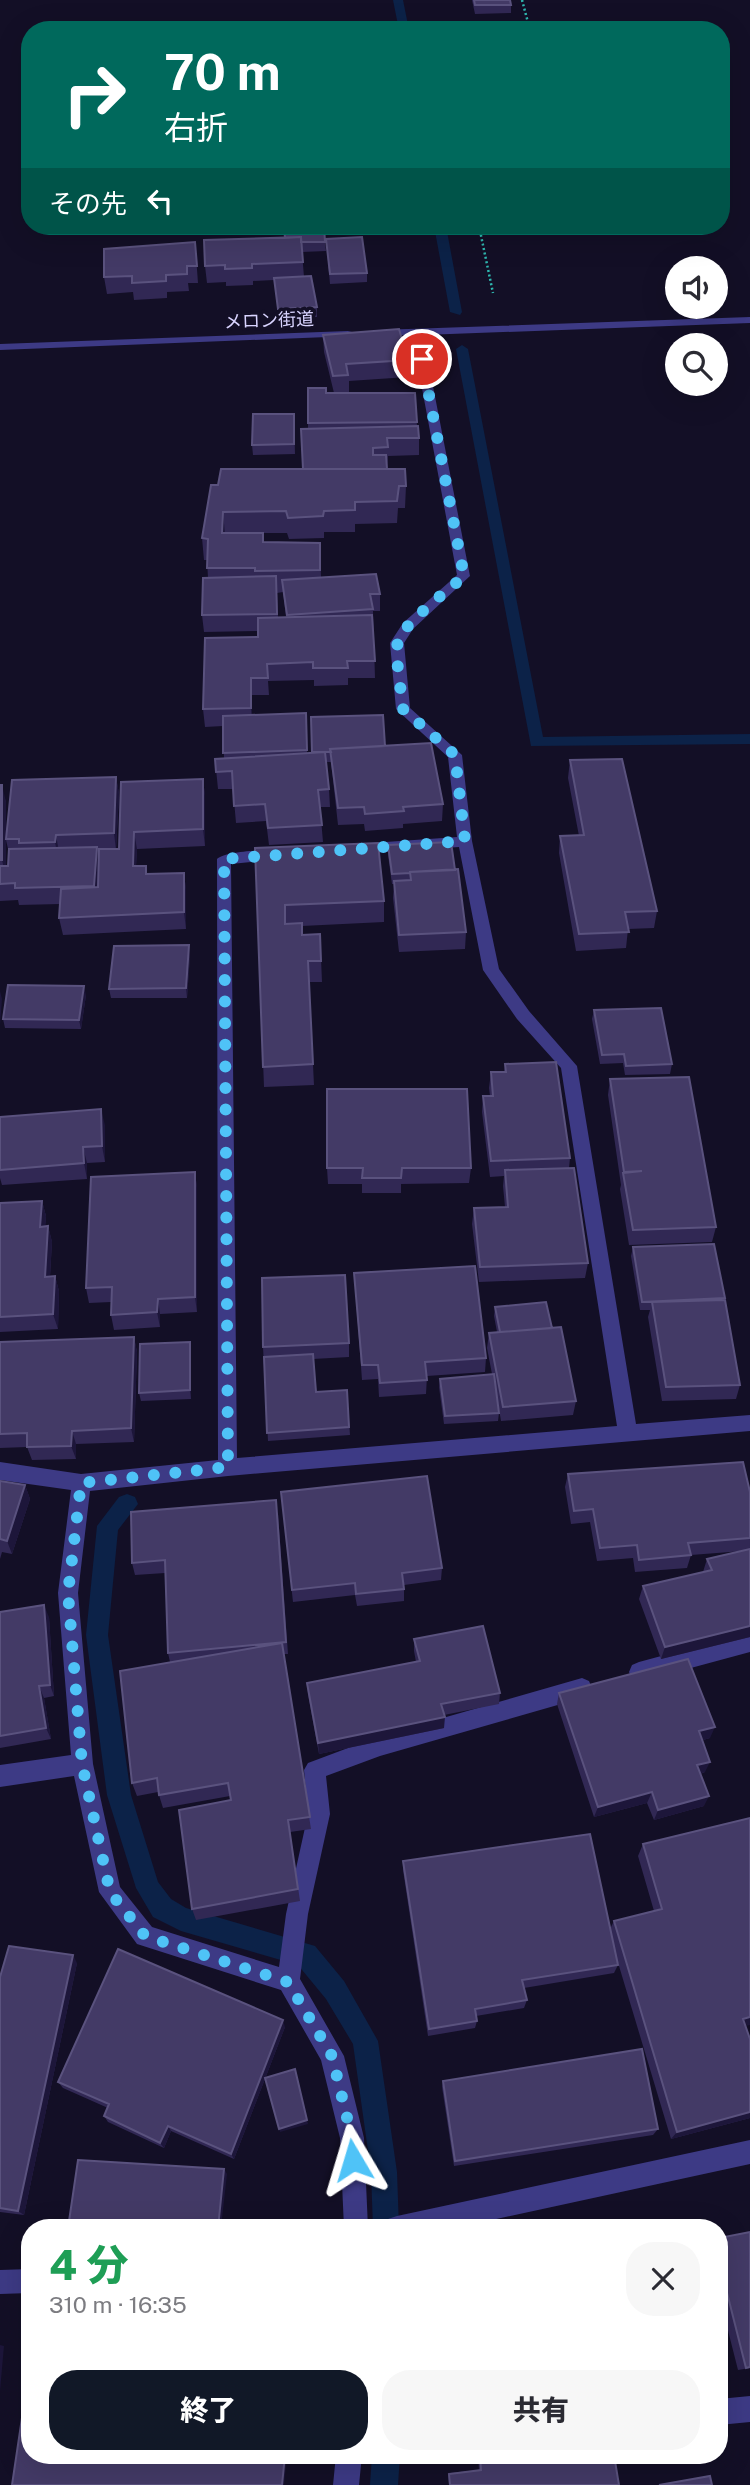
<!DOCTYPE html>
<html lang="ja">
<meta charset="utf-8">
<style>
body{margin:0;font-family:"Public Sans","Noto Sans JP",sans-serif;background:#f7f7f7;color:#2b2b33;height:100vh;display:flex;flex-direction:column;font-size:26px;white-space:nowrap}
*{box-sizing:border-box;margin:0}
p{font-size:23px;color:#7c7c81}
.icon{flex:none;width:38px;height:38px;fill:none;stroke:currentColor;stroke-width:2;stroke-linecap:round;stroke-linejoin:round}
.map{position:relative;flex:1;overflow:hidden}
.side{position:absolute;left:21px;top:2219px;width:707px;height:245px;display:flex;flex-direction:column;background:#fff;border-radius:28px;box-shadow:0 7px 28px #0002}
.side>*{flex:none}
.hud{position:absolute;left:21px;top:21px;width:709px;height:214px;border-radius:28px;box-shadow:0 7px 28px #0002;background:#00695c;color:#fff;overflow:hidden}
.fabs{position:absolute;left:665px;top:256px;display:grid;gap:14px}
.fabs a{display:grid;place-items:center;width:63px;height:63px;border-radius:50%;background:#fff;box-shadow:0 7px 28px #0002;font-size:35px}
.pin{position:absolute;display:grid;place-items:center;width:60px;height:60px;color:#fff;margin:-30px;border:4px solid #fff;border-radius:50%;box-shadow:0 2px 7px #0007}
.me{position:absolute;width:77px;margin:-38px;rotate:353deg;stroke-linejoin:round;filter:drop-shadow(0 0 5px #0008)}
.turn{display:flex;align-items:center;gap:24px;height:147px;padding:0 28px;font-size:32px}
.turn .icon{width:91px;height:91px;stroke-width:2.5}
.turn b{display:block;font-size:49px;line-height:60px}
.then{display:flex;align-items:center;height:66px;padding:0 28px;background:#0003;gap:14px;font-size:26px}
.round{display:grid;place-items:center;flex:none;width:74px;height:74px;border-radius:28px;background:#f7f7f7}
.headline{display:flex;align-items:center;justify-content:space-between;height:119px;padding:0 28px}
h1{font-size:42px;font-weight:800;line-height:52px;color:#1e9e55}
.cta{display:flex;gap:14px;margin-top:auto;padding:14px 28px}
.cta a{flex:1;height:80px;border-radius:28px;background:#111827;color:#fff;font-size:28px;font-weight:800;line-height:80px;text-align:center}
.cta a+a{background:#f7f7f7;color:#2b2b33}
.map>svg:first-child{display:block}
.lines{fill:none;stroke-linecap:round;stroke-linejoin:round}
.stream{fill:#0c2248;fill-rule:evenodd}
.path{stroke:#2fb8b0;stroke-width:2.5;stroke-dasharray:2 2.5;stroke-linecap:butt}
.minor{fill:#3d3a85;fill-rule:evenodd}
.wall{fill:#312854;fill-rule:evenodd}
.shaded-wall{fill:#1d163a}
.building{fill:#433a66;stroke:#5a527e;stroke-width:2}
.route{stroke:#4fc3f7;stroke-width:12;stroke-dasharray:0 21.6}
.labels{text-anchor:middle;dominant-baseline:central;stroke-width:7;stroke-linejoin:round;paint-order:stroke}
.far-street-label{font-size:18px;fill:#d9d4ff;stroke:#130f26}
</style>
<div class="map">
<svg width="750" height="2485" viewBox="0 0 750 2485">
<rect width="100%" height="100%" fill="#130f26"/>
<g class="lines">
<!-- stream -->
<path class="stream" d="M393,0h10l6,30h-10z
M434,226h12l16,86 -2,3 -10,-3z
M462,345l6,4 75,388 207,-3v10l-219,2 -75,-397z
M127,1494l8,3 3,7 -20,26 -10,105 23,160 27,87 13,17 15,9 129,38 29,35 34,60 19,131 2,56h-26l-2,-56 -18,-128 -27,-45 -28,-34 -117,-34 -28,-14 -17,-29 -29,-93 -21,-160 11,-109 22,-29z
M372,2455h28l-2,30h-28z"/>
<!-- path -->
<path class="path" d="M522,0l8,30
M479,226l14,67"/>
<!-- minor -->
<path class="minor" d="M750,317v6l-327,12 47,241 -57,53 -9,14 6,65 52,47 10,86 27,128 30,42 48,55 59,358 114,-9v16l-522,45 -138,15 -12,102 15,171 27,123 32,40 127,40 7,-53 22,-100 -4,-44 4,-7 72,-27 202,-58 7,3 3,7 -3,7 -7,3 -202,58 -54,20 4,38 -22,100 -8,65 44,77 20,82 4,90h-24l-4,-90 -19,-78 -40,-70 -144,-46 -38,-52 -25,-116 -74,11v-22l71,-10 -13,-162 13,-103 -71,-10v-18l81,12 137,-14 -1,-601c7,-8 60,-12 67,-4l-2,4 -51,5 6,594 380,-32 -56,-358 -44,-49 -34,-49 -24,-123 -102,7 -7,-5 7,-5 100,-7 -9,-80 -52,-48 -6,-66 13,-20 54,-48 -45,-240 -33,1 -6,-3 6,-3z
M348,331l4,1v4l-352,14v-6z
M750,1632v20l-111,30 -7,-3 -3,-7 3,-7 7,-3z
M750,2140v24l-295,64h-70l3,-9 9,-3z
M30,2269v24l-30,1v-24z
M750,2396v26l-31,3v-26z
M336,2455h26l-3,30h-26z"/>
</g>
<!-- wall -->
<path class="wall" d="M472,0h38l1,5v8l-36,1z
M284,226l41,16 1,9 -24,1 2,25 13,30v10l-38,2 -5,-39 -21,1v4l-27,1v-4l-19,1 -2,-17 80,-28z
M326,239l41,34v9l-37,2z
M195,242l3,41h-10l1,8 -22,1v6l-33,2 -1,-8 -26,2 -3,-17z
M323,335l85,25v17l-59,4v11l-12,1h78l2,33 2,12v17l-31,1 -1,13 19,17 -1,22h-7l-1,15 -42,1v8h-31v6l-35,1 -2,-6h-42l18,9 57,1 1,35 59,16v17h-7l2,67h-27v7l-34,1v-6l-46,1 1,14h-17v20l54,-2 1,40 78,-7 58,58 -1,17 -39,3v4l-38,3 -1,-7 -26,1 -7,-63h-5l3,27 1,18h-10l3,35 -54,3 -3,-24 -30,2 -3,-34h-15l-3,-30 9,-1 -1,-32 -18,1 -2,-18 55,-72v-6l-54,1 -2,-17 6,-37 -1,-18h-3l-2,-22 16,-53 85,-16 5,-40v-41l18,5h8l-10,-41zM283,592l3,25h-8l-1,-24z
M294,414l1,40 -42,1 -1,-10z
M570,760l87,151 -3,17 -26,1 -2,19 -50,3 -17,-98 1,-17h19l-11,-58z
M116,777l3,17 -3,55h3l2,-67 82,-3 2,17v50l-68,3 -1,17h10l1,8 37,-1 2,17v39l-123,6 -4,-17 1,-14 -41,1 -1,-5 -18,1v-116l6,17v35zM6,840l3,13 -1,13h-2z
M388,845l78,87 -1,17 -66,3 -6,-54 1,-14h-2l-4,-29z
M255,848l129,53v21l-82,4v9l18,-1 2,48h-13l5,103 -50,2z
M190,955l-3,43h-76l-2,-9z
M86,995l-5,34 -76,-1 -2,-9z
M594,1010l78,54 -2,10 -45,1 -2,-12 -23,1 -8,-45z
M505,1064l65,94 -1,10 19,95 -3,15 -106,4 -7,-58 2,-16 31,-1 -2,-21 1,-10 -14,1 -8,-65 1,-16h7l-1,-8 2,-16h13z
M610,1079l106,148 -4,15 -83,3 -9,-56 1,-4 -13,-90z
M0,1117l105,8v37l-18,1v16l-85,6 -2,-7z
M327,1168h144l-2,15 -68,1v9h-39v-9h-34z
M195,1172l2,16v124l-37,2v13l-46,3 -3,-15v-13l-22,1 -3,-15z
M42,1201l4,15 -1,11 3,-1 4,16 -2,35 5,-1 4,15 -1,38 -58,3v-129z
M633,1247l92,51 15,87 -4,14 -74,2 -14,-84 2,-7h-10l-9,-54z
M354,1273l132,85 -1,14 -58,4 -1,18 -47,3 -1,-18 -16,1z
M495,1307l57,21 24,73 -3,14 -72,6 -4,-24 2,16 -1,8 -54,3 -5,-37 1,-8 52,-5 -5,-26 2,-15 8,-1 -3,-16z
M134,1337l3,15 -3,90 -58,2v15l-44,1 -5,-13 -27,1v-106z
M349,1343v14l-36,2 3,33 31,-2 3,45 -82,6 -5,-94z
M191,1350v49l-50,2 -2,-8z
M568,1474l182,18v145l-89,22 -22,-60 4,-13 60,-14 4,-13 36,-8 -52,4 -4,13 -52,4 -2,-14 -36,3 -7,-39 -19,2 -6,-37z
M0,1481l25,4 5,14 -18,55 -10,-2 -2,7z
M281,1492l161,76 -1,12 -37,5v16l-47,5 -2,-11 -62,7z
M278,1513l10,141h-5l28,175 -21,3 10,69 -104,19 -4,-11 39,-109 -1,-4 -67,12 -5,-16 -21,4 -5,-13 38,-121 -2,-9 -3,-80 -30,2 -3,-12z
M0,1612l49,5 5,79 -10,2 7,41 -51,9z
M414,1639l86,54 -1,11 -55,11v13l-125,26 -11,-59 -1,-12 109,-21 -2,-11z
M559,1693l151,45 -7,2 2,32 -5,2 4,32 -50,14 -7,-17 -53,14 -37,-113z
M643,1844l103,182 4,92 -79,21 -55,-183 2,9 -4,8 -90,15 3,12 -3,8 -48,8 1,5 -2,7 -47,8 -25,-166v-9l207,68 4,-8 40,-10 -16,-55z
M77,1963l-53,252 -24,-3v-235z
M285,2027l-51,132 -63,-28 -7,17 -56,-26 -4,-6 4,-8 -45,-20 -5,-6z
M443,2081l215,48 -5,6 -199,31 -12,-79z
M719,2238l31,130 -12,2 -19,-75z
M478,2455h136l5,30h-170l-1,-12 31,-3z"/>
<!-- shaded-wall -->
<path class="shaded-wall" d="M223,512l2,22 -3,-1z
M251,678l1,17v30l-1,-17z
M116,777l3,17 -3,56 -2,-17z
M203,779l2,17v50l-2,-17z
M2,785l4,17v75l-4,-17z
M134,832l3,17 -2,34 -2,-17z
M56,835l3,17 -1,7 -3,-17z
M97,847l3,17 -3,39 -3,-17z
M184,873l2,17v39l-2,-17z
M189,945l1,10 -3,43 -1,-10z
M84,986l2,9 -5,34 -2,-9z
M0,991l2,8 -2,26z
M101,1109l4,16v37l-3,-16z
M83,1147l4,16v16l-3,-16z
M195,1172l2,16v124l-2,-15z
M42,1201l4,15 -2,26 -4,-15z
M48,1226l4,16 -3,50 -4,-15z
M55,1276l4,15 -1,38 -5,-15z
M158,1299l2,15v13l-3,-15z
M134,1337l3,15 -3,90 -3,-14z
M190,1342l1,8v49l-1,-9z
M72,1431l4,13v15l-5,-13z
M25,1485l5,14 -18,55 -5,-13z
M44,1605l5,12 5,79 -4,-11z
M750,1626v11l-89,22 4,-12z
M39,1686l5,12 7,41 -5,-11z
M445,1717l-1,11 -125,26 -1,-11z
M715,1727l-5,11 -15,4 4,-11z
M710,1762l-5,10 -13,4 5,-11z
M652,1792l-5,11 -53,14 4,-10z
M709,1796l-5,10 -50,14 4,-10z
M73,1955l4,8 -53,252 -6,-4z
M750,2017v8l-14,3 7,-9z
M283,2020l2,7 -51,132 -3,-5z
M750,2112v6l-79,21 6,-7z
M307,2120l1,4 -28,8 -1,-3z
M168,2126l3,5 -7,17 -4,-5z
M224,2169l3,5 -6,54h-3z
M0,2345l4,1 -4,45z
M285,2455h2l-3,30h-2z"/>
<!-- building -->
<path class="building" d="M474,0h36l1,5h-36z
M613,23l3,6 -62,1 -1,-4z
M284,226h40l1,16h-24v-5l-16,1z
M301,237l2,25 -51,2v4l-27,1v-4l-20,1 -1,-26z
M362,237l5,36 -37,1 -4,-35z
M195,242l2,24h-10v8l-21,1v6l-34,2v-7l-28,1v-28z
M311,276l6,31 -39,2 -4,-31z
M399,329l9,31 -62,4 2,11 -15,1 -10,-41z
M308,388h18v5h89l2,29 -109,1z
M253,414h41v30l-42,1z
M418,426l1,12h-32l1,9 -15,1v7h13l1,14h-84l-2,-40z
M221,469h184l1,17h-7l-2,15 -42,1v8l-31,1 -1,5 -35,2 -2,-7 -63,1 -1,21h41v9l57,1v27l-65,1v-3h-48l1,-29 -6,-1 9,-53h7z
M376,574l4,20h-10l3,15 -86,6 -5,-35z
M276,576l1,38 -75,1 1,-37z
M372,615l3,46h-28l1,7h-35v-6l-46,2 1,14h-17v30l-48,1 2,-71 53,-1v-19z
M306,713l1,37 -84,3v-37z
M383,715l2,31 -55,3 1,3h-19l-1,-35z
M431,743l12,61 -40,3 1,4 -39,3 -1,-7 -26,1 -8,-59z
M325,752l4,37 -11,1 4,35 -54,3 -3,-24 -31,2 -2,-35 -16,1 -1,-13z
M622,759l35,152 -32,1 4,20 -50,2 -19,-98 24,-1 -14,-75z
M116,777l-2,56 -58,2 -1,7 -36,1v-4h-13l6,-59z
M203,779v50l-69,3 -1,34h13v8l38,-1v39l-125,6 2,-29 37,-2 1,-38h20l2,-67z
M0,785h2v75h-2z
M451,842l4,28 -45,2v1l-18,1 -4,-29z
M378,843l6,58 -99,4v19l17,-1v12l18,-1 1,27h-13l5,103 -50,3 -8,-219z
M97,847l-3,39 -79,2v-5l-15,1v-18h8l1,-17z
M458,869l8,63 -67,3 -5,-54 17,-1 -1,-8z
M189,945l-3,43 -77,1 5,-43z
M8,985l76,1 -5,34 -76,-1z
M661,1008l11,56 -46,2 -2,-12 -22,1 -8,-45z
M556,1062l14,96 -79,3 -8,-65h10l-2,-24h15l-1,-8z
M689,1077l27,150 -83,3 -10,-57 19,-2 -18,1 -14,-93z
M327,1089h140l4,79h-69l-1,10h-39l1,-10h-36z
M101,1109l1,37 -19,1 1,16 -84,7v-53z
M574,1168l14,95 -108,4 -6,-59 34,-1 -3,-37z
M195,1172v125l-37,2 -1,13 -46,3 1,-28 -26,1 5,-111z
M42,1201l-2,26 8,-1 -3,51 10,-1 -2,38 -53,3v-114z
M714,1244l11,54 -83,4 -9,-55z
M475,1266l11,92 -61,4 2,18 -47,3 -2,-18h-16l-8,-92z
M345,1275l4,68 -86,4 -1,-69z
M725,1300l15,85 -74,2 -14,-85z
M546,1302l6,26 -52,4 -5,-25z
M561,1327l15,74 -73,6 -14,-74z
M134,1337l-3,91 -59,3 -1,15 -44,1v-14l-27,1v-92z
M190,1342v48l-51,3 1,-49z
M313,1354l3,38 31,-2 2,37 -82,6 -3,-76z
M494,1374l5,39 -54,3 -5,-37z
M743,1462l7,30v46l-62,5 3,12 -52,5 -2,-15 -37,3 -7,-39 -19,2 -6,-37z
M427,1476l15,92 -40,5 2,16 -48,5 -1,-11 -63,7 -11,-98z
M0,1481l25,4 -18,56 -7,-2z
M276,1500l10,142 -118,11 -3,-93 -33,3 -1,-51z
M750,1549v77l-85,21 -22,-61 69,-16 -5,-11z
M44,1605l6,80 -11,1 7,42 -46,8v-124z
M483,1626l17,67 -59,11 4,13 -127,26 -11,-60 113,-22 -6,-22z
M282,1643l28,174 -22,3 10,69 -106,20 -13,-99 52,-10 -3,-17 -69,12 -2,-17 -25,5 -12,-112z
M688,1659l27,68 -16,4 11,31 -13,3 12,31 -51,14 -6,-18 -54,15 -39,-114z
M750,1818v199l-7,2 7,20v73l-73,20 -63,-211 48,-12 -19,-65z
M590,1834l28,131 -96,15 5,20 -52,9 2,12 -48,8 -26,-168z
M9,1946l64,9 -55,256 -18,-3v-231z
M118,1949l165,71 -52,134 -63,-28 -8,17 -56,-27 5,-12 -51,-22z
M642,2049l16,80 -203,32 -12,-80z
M295,2069l12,51 -28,9 -14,-51z
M78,2160l146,9 -6,59h-150z
M750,2232v135l-4,1 -27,-107v-23z
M30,2364v91h255l-3,30h-270z
M480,2455h134l5,30h-169l-1,-11 32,-4z
M710,2476l2,9h-53z"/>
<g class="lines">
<!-- route -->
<path class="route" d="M353,2160l-1,-22 -20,-82 -44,-74 -143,-46 -35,-44 -28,-128 -14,-171 13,-110 147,-16 -4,-608 241,-18 -10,-86 -52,-46c-1,-14 -9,-56 -5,-67 6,-20 50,-51 66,-66l-42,-217"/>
</g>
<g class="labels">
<!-- far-street labels -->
<g class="far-street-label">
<text transform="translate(269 320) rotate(-2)">メロン街道</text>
</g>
</g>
</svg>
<div class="fabs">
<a><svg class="icon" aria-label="sound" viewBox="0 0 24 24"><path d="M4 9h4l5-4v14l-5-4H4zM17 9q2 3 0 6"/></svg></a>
<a><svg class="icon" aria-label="search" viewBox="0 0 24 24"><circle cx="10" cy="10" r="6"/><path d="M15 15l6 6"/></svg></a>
</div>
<div class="pin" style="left:422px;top:359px;background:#d93025"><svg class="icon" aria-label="arrive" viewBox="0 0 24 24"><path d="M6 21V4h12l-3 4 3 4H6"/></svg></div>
<svg class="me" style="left:353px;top:2160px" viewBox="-20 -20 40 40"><path d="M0-17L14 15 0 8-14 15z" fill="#4fc3f7" stroke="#fff" stroke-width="4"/></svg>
<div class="hud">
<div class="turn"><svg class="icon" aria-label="right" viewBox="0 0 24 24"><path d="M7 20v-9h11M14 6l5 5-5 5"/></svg><div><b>70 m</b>右折</div></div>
<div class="then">その先<svg class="icon" aria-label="left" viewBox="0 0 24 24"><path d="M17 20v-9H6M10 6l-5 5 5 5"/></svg></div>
</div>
<section class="side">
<div class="headline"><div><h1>4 分</h1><p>310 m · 16:35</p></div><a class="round"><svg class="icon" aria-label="close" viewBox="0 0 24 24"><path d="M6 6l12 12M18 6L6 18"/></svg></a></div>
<div class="cta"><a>終了</a><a>共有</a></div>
</section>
</div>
